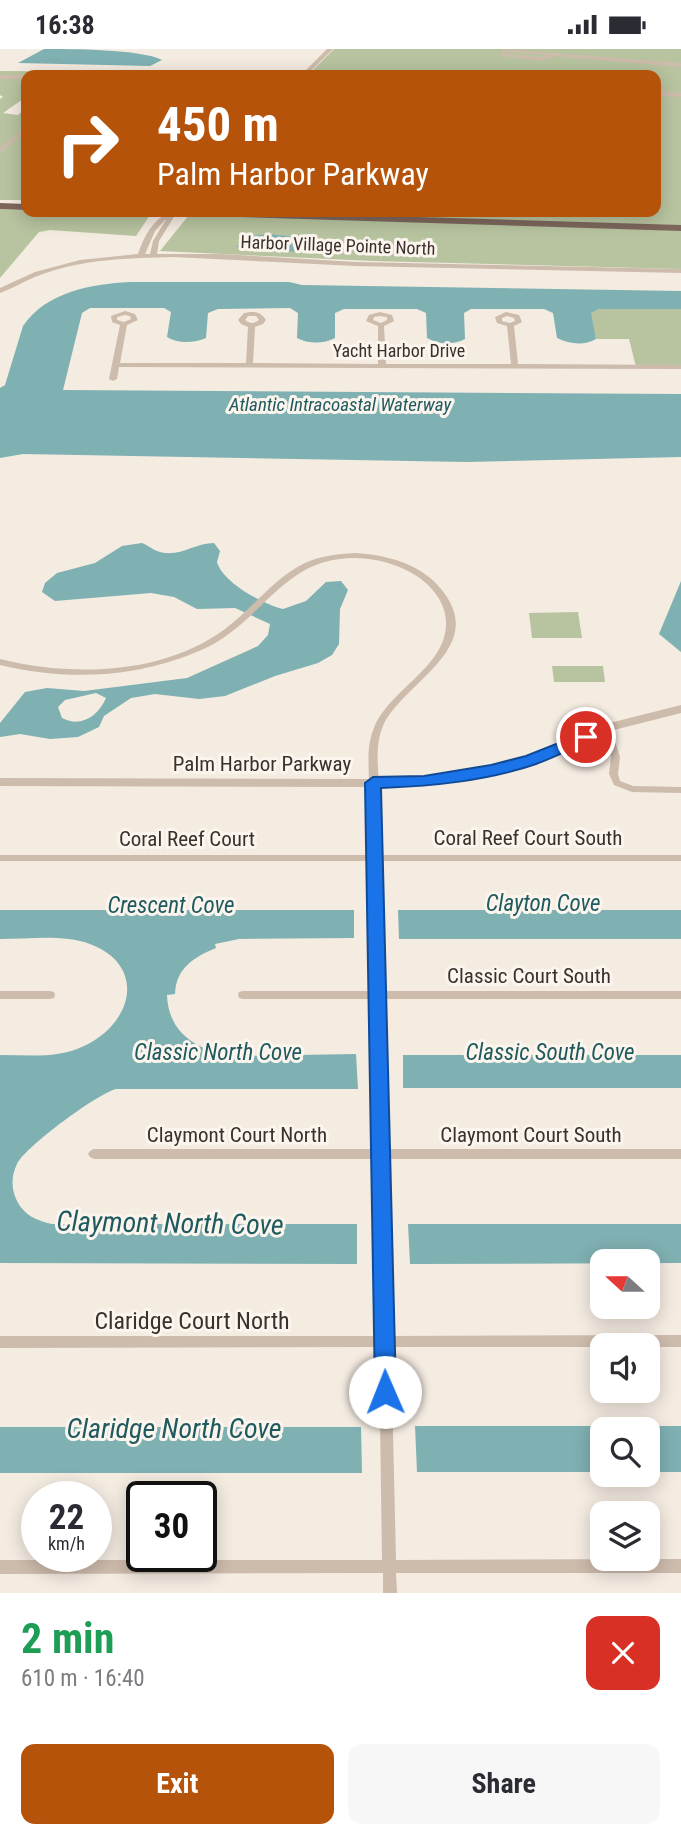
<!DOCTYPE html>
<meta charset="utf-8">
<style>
body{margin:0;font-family:"Roboto Condensed",sans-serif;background:#f7f7f7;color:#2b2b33;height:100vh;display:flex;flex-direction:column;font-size:26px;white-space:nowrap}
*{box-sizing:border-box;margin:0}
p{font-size:23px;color:#7c7c81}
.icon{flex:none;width:38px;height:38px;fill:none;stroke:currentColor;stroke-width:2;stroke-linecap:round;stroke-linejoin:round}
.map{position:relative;height:1544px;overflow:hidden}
.sheet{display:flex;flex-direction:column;background:#fff;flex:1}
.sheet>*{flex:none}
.top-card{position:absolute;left:21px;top:21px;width:640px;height:147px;border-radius:14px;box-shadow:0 4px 18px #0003;background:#b45309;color:#fff;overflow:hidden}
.needle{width:46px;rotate:291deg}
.buttons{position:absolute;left:590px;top:1200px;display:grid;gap:14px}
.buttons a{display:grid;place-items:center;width:70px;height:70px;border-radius:14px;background:#fff;box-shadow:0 4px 18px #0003;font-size:35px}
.speed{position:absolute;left:21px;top:1432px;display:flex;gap:14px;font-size:35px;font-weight:700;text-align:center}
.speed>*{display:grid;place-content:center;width:91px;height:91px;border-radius:50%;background:#fff;box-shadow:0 4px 18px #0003;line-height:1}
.speed small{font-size:18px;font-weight:400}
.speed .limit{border:4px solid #111;border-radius:10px;background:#fff;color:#111}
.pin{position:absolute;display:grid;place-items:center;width:60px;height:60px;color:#fff;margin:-30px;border:4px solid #fff;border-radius:50%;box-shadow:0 2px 7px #0007}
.me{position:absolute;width:77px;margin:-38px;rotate:359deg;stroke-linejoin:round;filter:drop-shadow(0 0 5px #0008)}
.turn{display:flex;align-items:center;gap:24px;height:147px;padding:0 21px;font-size:32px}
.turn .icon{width:91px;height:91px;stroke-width:2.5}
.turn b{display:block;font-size:49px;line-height:60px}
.round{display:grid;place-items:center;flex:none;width:74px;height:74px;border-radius:14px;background:#f7f7f7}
.summary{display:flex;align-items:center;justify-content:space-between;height:119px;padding:0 21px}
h1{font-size:42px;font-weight:700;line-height:52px;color:#1e9e55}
.primary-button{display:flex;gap:14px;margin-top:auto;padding:14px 21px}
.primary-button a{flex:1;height:80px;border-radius:14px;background:#b45309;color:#fff;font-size:28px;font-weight:700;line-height:80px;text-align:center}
.primary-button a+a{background:#f7f7f7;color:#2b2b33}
.status{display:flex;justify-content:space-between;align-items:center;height:49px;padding:0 35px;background:#fff;direction:ltr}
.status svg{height:19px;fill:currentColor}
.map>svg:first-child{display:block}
.green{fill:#b8c4a0}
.water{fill:#7fb0b2;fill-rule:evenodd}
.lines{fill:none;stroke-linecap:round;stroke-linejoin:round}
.minor{fill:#cdbbac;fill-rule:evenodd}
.tertiary{fill:#cdbbac;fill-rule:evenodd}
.primary{fill:#7d675c;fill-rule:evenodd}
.route{fill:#1a73e8;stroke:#114b97;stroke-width:2}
.labels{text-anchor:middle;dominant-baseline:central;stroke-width:6;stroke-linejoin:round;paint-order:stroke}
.far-street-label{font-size:18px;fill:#3b302b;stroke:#fbf5ee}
.far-water-label{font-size:19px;font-style:italic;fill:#1f5a5e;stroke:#fbf5ee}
.street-label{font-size:21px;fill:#3b302b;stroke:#fbf5ee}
.water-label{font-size:23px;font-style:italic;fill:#1f5a5e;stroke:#fbf5ee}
.near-street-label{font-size:24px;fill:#3b302b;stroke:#fbf5ee}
.near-water-label{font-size:28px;font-style:italic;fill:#1f5a5e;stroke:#fbf5ee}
</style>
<div class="status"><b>16:38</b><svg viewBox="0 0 49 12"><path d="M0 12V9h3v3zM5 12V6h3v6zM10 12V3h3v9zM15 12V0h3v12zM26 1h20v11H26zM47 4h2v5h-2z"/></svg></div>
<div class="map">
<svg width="681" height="1544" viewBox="0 0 681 1544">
<rect width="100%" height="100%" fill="#f4ebe1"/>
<!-- green -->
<path class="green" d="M334,0h347v178l-414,-15h389v-137h-348z
M223,21l71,5h-268v22l-23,16 15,2 8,-7v92h-26v-101l3,-2 -3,-2v-24l155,1z
M0,160l150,6 -14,21 -86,-6 -11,2 -39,46z
M189,166l492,15v39l-308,-8 -213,-10z
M599,260h82v58h-45l-7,-28h-33l-6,-26z
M578,563l4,26h-50l-3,-25z
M552,617h51l2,16h-51z"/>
<!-- water -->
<path class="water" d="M44,0c27,0 97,0 118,11l-12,6 -132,-3z
M269,185l35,4 6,10 -12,4 -62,-5 16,-11z
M130,233h159l13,3 379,6v18h-82l-8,4 5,26c-12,7 -27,5 -39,-1l-4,-25 -9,-4h-73l-7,4 1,26c-12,6 -26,6 -38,-1l-1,-25 -9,-4h-73l-9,4v25c-12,6 -26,6 -38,0l1,-25 -8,-5 -72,1 -10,4 -2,25c-12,5 -28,6 -39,-1l4,-25 -7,-4h-74l-8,5 -19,77 618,4v63l-214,5 -444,-8 -23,4v-70l5,-3 18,-59c23,-34 68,-42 107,-44z
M142,494c5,2 10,6 15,8 21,8 37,-8 57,-8l6,8 -3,11c6,21 46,42 66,47l23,-8 20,-19 15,-1 7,9 -8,19 -1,35 -7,11 -14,8 -43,13 -50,20 -26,3 -44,-5 -24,4 -27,18 -5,11 -21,10 -28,2 -30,-5 -20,3v-14l25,-31 22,-4 37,3 103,-13 71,-32 10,-11 2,-11 -35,-16 -38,1 -23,-12 -23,-4 -96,8 -13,-9 3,-9 12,-10 38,-10 27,-17zM96,644l10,5c-8,18 -25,30 -44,20l-4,-11 7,-7z
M681,532v71l-22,-18z
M0,861h354v28l-115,1 -24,5 1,4c-22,9 -40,20 -41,46l-8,1c1,40 34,58 71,61l118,-2 2,35h-242c-19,5 -90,57 -99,75 -6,12 -6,25 0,37 7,14 20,20 35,23h305v40l-357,-1v-208c29,0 57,4 84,-9 48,-22 64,-80 6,-102 -26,-10 -62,-5 -90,-5z
M398,861h283v29h-282z
M403,1006h278v33h-278z
M408,1175h273v39l-271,1z
M415,1377h266v46h-33v-42h-46v42h-185z
M0,1378h361l1,46h-362z"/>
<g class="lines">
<!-- minor -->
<path class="minor" d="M327,0h6l-26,26h-6z
M503,0l178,14v4l-127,-11 -12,5 -41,-5zM507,3l40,3 -6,2 -35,-3z
M0,26h26v4h-26z
M656,42l25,2v4l-25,-2z
M26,77v5l-26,22v-5z
M169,163h8l-18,29 -2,13h64l135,8 325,7v4l-325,-7 -183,-9c-43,1 -91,2 -133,18 -14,5 -26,13 -40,18v-5l35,-16 45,-12 58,-6c6,-18 14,-33 31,-42zM167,169l-14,23 -3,13h-5l10,-23z
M125,262l10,3 3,6 -11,5 -7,38h126l2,-36 -7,-3 -3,-4 6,-7c10,-2 16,-2 22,7l-3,4 -8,3 -2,36 125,1v-38l-12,-5 3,-6 11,-3 12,3 2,6 -10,5 2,38h125l-4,-38 -10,-3 -2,-6 11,-5 13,3 3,7 -8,4 4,38 163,1v4l-562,-2 -2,12 -4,2 -4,-2 11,-54 -8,-3 -1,-6zM125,266l5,1 1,3 -7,3 -7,-2v-3zM248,267h8l3,4c-5,4 -9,4 -14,0zM380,267l7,1v3l-6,3 -8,-3 1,-3zM507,267l7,2 1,3 -5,2 -8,-2v-3z
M355,504c31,2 65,10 86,36 49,59 -38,93 -58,137 -8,19 -5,39 -4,59 0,23 1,46 1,70h301v6h-301l3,130h298v8h-298l4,150h294v10h-294l4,177 290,-1v12h-290l5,213 285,-1v14h-285l1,20h-14v-20l-383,1v-14h382l-3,-213 -379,1v-12h379l-3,-177h-282l-4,-2 -2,-3 2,-3 4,-2h281l-2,-150h-130l-4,-1 -1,-3 1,-3 4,-1h130l-3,-130h-370v-6h370c0,-24 -1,-47 -1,-70 0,-19 -3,-39 5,-57 16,-40 74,-61 72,-107 -1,-22 -18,-39 -36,-49 -36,-19 -82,-20 -116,5 -23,16 -41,39 -64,56 -15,12 -34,20 -52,26 -58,20 -119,20 -178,6v-6c72,18 163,16 225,-30 27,-20 48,-50 78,-65 16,-8 34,-10 52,-11z
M606,676l5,3 9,29 -2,17 2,7 13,5 48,1v6l-49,-1 -18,-7 -5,-11 2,-17 -10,-29z
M0,942h50l4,1 1,3 -1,3 -4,1h-50z"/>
<!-- tertiary -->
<path class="tertiary" d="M681,656v8l-71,18 -87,36 -83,16 -67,4 -373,-1v-8l373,1 67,-4 76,-15 86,-35z"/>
<!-- primary -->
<path class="primary" d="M0,154l26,1v6l-26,-1z
M168,163h84l429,13v6l-508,-16z"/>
</g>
<!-- route -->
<path class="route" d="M586,683l8,5 -3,3c-18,8 -36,17 -55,24 -49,17 -103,22 -155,24l15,604 -3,7 -8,3 -7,-3 -3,-7 -10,-609 8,-6 51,-1 67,-11 35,-9z"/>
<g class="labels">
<!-- far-street labels -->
<g class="far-street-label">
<text transform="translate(338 196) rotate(2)">Harbor Village Pointe North</text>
<text x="399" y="301">Yacht Harbor Drive</text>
</g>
<!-- far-water labels -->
<g class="far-water-label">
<text x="340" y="355">Atlantic Intracoastal Waterway</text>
</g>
<!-- street labels -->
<g class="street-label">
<text x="262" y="715">Palm Harbor Parkway</text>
<text x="528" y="789">Coral Reef Court South</text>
<text x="187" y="790">Coral Reef Court</text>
<text x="529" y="927">Classic Court South</text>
<text x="237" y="1086">Claymont Court North</text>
<text x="531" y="1086">Claymont Court South</text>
</g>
<!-- water labels -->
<g class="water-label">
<text x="543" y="854">Clayton Cove</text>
<text x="171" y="856">Crescent Cove</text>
<text x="218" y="1003">Classic North Cove</text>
<text x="550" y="1003">Classic South Cove</text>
</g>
<!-- near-street labels -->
<g class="near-street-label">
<text x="192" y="1272">Claridge Court North</text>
</g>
<!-- near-water labels -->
<g class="near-water-label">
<text transform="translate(170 1174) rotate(1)">Claymont North Cove</text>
<text x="174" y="1379">Claridge North Cove</text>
</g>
</g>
</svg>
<div class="buttons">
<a><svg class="needle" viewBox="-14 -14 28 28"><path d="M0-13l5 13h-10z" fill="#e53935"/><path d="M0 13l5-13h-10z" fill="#7c7c81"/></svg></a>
<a><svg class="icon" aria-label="sound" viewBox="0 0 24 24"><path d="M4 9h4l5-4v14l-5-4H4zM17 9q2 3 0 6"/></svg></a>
<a><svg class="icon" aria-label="search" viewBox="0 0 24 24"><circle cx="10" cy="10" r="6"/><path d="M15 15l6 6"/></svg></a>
<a><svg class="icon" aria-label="layers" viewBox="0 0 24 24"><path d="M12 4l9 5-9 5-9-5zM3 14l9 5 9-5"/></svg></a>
</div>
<div class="speed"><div>22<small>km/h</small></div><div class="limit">30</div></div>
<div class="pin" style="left:586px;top:688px;background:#d93025"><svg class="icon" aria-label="arrive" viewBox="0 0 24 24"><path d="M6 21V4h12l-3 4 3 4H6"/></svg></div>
<svg class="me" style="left:385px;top:1343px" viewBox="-20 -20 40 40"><circle r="19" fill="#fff"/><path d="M0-13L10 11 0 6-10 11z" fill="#1a73e8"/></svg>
<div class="top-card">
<div class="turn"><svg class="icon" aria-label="right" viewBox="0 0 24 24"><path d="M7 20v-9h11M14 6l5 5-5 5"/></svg><div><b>450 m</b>Palm Harbor Parkway</div></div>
</div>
</div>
<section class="sheet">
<div class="summary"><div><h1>2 min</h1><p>610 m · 16:40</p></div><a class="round" style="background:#d93025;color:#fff"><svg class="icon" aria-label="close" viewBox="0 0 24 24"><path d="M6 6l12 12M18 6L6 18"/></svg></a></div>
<div class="primary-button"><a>Exit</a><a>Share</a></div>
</section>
